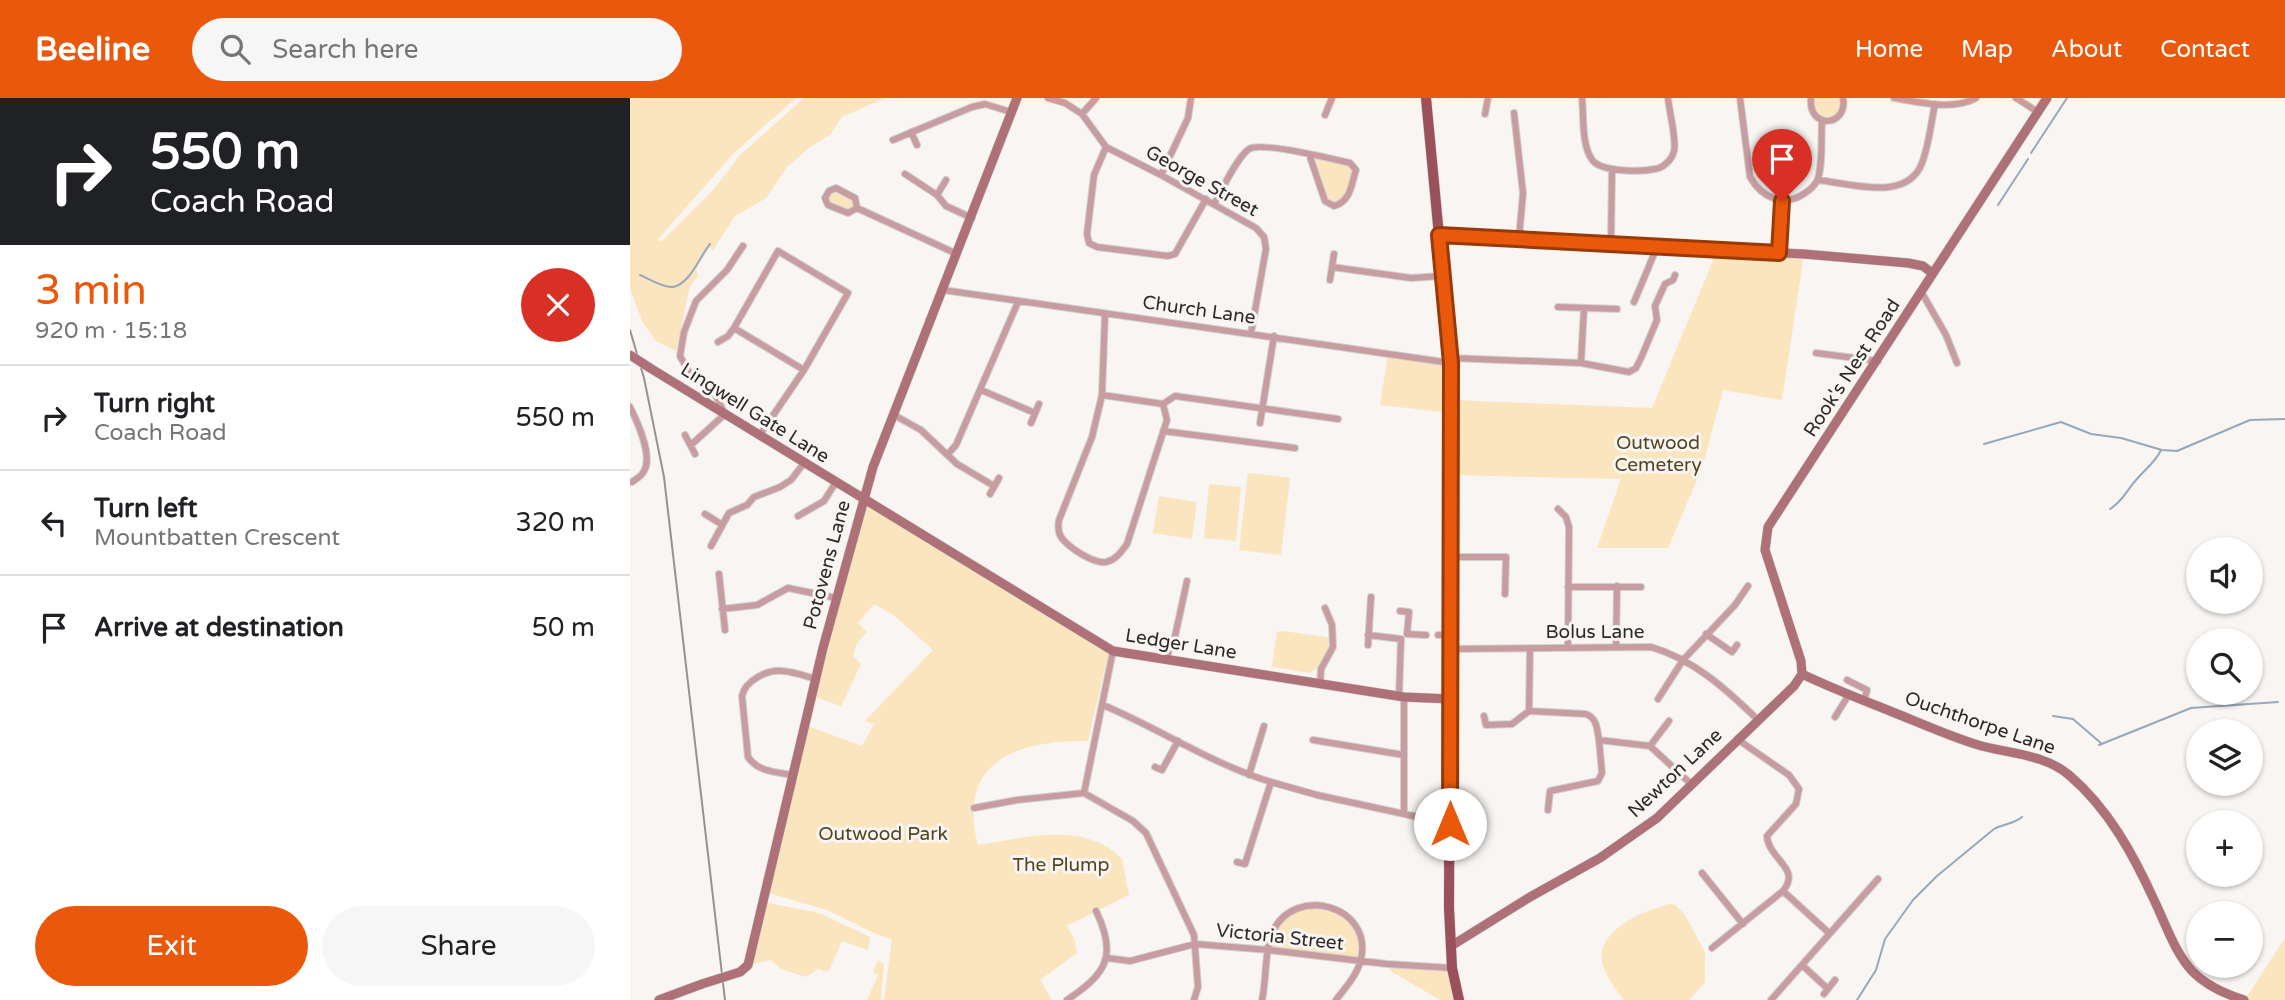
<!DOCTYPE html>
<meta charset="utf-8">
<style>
body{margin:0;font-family:"Varela Round",sans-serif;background:#f6f6f6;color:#202124;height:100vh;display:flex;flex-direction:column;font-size:26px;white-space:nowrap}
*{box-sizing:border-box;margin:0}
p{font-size:23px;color:#757577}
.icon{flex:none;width:38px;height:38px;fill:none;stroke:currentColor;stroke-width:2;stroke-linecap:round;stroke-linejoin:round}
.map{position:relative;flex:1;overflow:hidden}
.panel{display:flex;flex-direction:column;background:#fff;width:630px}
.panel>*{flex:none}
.top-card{background:#202124;color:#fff;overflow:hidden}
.buttons{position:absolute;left:1556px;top:439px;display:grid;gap:14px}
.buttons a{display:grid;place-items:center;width:77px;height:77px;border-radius:50%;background:#fff;box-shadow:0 2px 5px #0004;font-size:35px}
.pin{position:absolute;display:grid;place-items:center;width:60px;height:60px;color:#fff;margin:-72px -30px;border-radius:50% 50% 50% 0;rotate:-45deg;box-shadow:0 0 7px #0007}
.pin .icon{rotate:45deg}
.me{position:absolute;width:77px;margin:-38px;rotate:0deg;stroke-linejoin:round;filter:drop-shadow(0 0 5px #0008)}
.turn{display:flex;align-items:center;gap:24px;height:147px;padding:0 35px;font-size:32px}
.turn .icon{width:91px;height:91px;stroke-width:2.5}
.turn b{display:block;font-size:49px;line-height:60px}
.round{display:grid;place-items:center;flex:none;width:74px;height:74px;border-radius:37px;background:#f6f6f6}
.head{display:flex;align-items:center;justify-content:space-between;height:119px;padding:0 35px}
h1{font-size:42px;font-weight:600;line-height:52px;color:#ea580c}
.button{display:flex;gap:14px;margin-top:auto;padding:14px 35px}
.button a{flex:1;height:80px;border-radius:42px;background:#ea580c;color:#fff;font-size:28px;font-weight:600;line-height:80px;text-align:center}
.button a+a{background:#f6f6f6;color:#202124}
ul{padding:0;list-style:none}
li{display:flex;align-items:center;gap:21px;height:105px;padding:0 35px;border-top:2px solid #e0e0e0}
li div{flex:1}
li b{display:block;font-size:26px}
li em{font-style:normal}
header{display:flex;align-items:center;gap:42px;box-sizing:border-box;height:98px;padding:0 35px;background:#ea580c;color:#fff}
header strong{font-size:33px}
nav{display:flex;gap:38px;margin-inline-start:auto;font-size:24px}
.search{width:490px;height:63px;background:#f6f6f6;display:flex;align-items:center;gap:18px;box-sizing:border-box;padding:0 24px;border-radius:38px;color:#757577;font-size:26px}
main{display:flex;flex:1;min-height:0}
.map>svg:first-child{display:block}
.green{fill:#fbe5be}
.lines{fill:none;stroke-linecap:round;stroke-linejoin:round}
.stream{stroke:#98a8bb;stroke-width:2}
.street-casing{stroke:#d3d0ce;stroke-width:8}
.secondary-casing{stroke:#d3d0ce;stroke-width:10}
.primary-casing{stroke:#d3d0ce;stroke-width:11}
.street{stroke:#c89da1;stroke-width:6}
.secondary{stroke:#ae7178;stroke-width:9}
.primary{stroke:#9b515c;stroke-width:10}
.rail{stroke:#959391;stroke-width:2}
.secondary-bridge-casing{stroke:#d3d0ce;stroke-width:10;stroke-linecap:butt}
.secondary-bridge{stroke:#ae7178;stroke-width:9}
.route-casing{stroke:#983908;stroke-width:18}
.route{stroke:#ea580c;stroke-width:12}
.labels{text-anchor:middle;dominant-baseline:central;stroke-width:6;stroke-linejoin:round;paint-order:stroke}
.street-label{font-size:19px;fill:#2b2a29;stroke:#f8f5f2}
.park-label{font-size:19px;fill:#564420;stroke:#f8f5f2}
</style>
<header>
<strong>Beeline</strong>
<div class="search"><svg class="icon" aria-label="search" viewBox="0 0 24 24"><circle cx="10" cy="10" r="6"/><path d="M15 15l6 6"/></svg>Search here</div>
<nav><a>Home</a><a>Map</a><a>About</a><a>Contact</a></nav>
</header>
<main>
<section class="panel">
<div class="top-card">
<div class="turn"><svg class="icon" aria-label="right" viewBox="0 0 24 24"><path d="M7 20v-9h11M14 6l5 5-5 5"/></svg><div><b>550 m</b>Coach Road</div></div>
</div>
<div class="head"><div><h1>3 min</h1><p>920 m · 15:18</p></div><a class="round" style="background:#d93025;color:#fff"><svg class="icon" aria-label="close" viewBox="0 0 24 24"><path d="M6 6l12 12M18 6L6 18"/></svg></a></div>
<ul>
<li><svg class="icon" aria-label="right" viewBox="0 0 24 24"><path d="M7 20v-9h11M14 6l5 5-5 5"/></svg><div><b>Turn right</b><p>Coach Road</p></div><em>550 m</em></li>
<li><svg class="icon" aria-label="left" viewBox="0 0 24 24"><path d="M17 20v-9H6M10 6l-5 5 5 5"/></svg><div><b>Turn left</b><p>Mountbatten Crescent</p></div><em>320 m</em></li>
<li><svg class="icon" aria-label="arrive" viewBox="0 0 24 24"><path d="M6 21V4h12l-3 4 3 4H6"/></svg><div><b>Arrive at destination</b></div><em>50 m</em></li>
</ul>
<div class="button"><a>Exit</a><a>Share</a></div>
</section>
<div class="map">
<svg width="1655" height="902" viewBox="0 0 1655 902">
<rect width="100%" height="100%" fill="#f8f5f2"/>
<!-- green -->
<path class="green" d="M0,0h166l-61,54 -77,87 3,3 53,-53 26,-34 64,-57h81l-43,19 -12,18 -20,12 -23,20 -21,31 -31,18 -22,34 -4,-2 -13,21 2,7 -8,10 -14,65 -20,-10 -13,-18 -13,-34z
M1181,0h32l1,2 -10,20 -17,-2z
M679,56l41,9 6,7 -8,27 -14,9 -9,-5z
M206,90l19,10 2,10 -9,5 -20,-8 -3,-7z
M1087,153l87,3 -22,146 -59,-10 -21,78 -34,80h-71l24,-69 -170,-4v-62l-71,-8 8,-51 63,9 1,37 200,8z
M618,375l42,5 -9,77 -42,-5z
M579,386l32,3 -5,54 -32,-3z
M529,398l38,6 -5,37 -39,-6z
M233,400l242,147 3,10 -20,86c-71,-1 -132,20 -110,104 46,-7 107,-25 144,14l7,36 -62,31 8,15 2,12 -37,27 12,20h-168l8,-61 -14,-4 -51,-25 -62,-18 40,-167 57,21 12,-22 -9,-3 68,-71 -38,-34 -21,-12 -16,19 9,9 -10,11 -4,13 8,8 -20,42 -29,-10z
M653,533l50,7 -12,31h-5l-6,4 -38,-6 5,-35z
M133,804l56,11 51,24 -2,13 -26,-9 -14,31 -10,-3 -12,8 -25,-8 -10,-9 -23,5z
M1041,806l4,1 10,10 20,37v30l-16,18h-65c-8,-10 -19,-25 -22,-38 -6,-32 44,-53 69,-58z
M675,808l32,3 21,19 3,33 -92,-11 10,-28z
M1655,840v62h-40l3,-5z
M248,862l6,4 -3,33v3h-14l11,-25 -5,-3z
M757,866l65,4 7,32h-19l-48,-28z"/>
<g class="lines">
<!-- stream -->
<path class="stream" d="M1401,55l36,-55
M1368,107l30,-46
M10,177c9,4 23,13 33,12 17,-3 27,-31 37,-43
M1354,346l77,-22 30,12 30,4 41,12 15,1 73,-31 35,-1
M1480,411c12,-7 17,-19 26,-29 9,-11 19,-17 25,-30
M1423,618l20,3 29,25
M1469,647l92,-37 87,-6
M1227,902l19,-30 9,-31 28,-39 24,-24 57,-47c9,-5 20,-5 28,-12"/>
<!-- street casing -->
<g class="street-casing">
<path id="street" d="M418,0l17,5 17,11 24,33 55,28 95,53 8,9 2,12 -15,84
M952,0c2,18 -1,48 11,63 10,11 48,11 62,8 8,-1 17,-9 19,-18 3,-11 -5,-40 -6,-53
M1110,0l10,79c12,21 34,31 55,16 5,-3 9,-7 12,-12 6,-13 4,-45 5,-61
M1181,0c-3,32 37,29 32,0
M1264,0c26,4 58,13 82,0
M1386,0l22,14
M884,15l9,80 -4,45
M452,16l14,-16
M855,16l3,-16
M695,17l7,-17
M281,34l6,13
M263,42l79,-33 13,-3 26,8
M476,49l-12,28 -7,59 2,9 8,4 71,9 7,-2 31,-55
M275,76l32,21 9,-15
M531,77l27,-57 3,-20
M1188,82c31,3 89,23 104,-17 7,-18 9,-40 13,-59
M307,97l9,11 26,12
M584,106c8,-14 23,-47 35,-55 11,-8 84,10 101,14l6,7c-5,15 -5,31 -22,36l-9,-5 -16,-47
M227,110l-2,-10 -19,-10 -7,3 -4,7 3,7 20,8 9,-5 100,46
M981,145l1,-73
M1149,155l3,-52
M702,169l79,11 31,-2
M700,182l4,-26
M313,192l508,73
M1292,195l24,42 11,28
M1004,204l23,-55
M928,209l59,2
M475,216l-3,81 -10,42 -33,83c-1,6 -1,12 2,17 7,10 32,27 45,25 10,-2 15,-10 21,-18l40,-124 -4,-16
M88,244l10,-6 6,-8
M1186,255l62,8
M821,260l130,5 48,9 7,-4 5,-10 16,-38 -2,-14 10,-22 8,-4 2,-5
M951,265l3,-55
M351,292l54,23
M472,297l61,9
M533,306l12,-8 163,23
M0,309c7,14 23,49 14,64 -2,5 -8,8 -12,11
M264,317l27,15 36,34 37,22
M401,325l8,-19
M630,325l14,-87
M533,333l132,17
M55,337l10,19
M129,338l45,-66 44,-77 -70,-42 -44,77 70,42
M61,347l34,-31 -11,-22 -21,-13 -13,-23 4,-24 12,-31 31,-31 16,-24
M318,356l8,-9 62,-143
M360,396l9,-16
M928,411l8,8 3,10 -1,121
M75,416l16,10
M168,418l26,-15 12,-19
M81,448l18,-33 18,-8 7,-8 26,-10 11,-7 13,-17
M821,459h55l-1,37
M89,476l6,56
M938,489h73
M92,511l35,-4 31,-17 48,10
M770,513l9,1 -2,22 19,1
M1076,536l26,18 5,-7
M738,537l33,4 -2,57
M808,537h12
M738,547l3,-48
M986,549l1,-61
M820,551l201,-2c42,12 75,42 106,72
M537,562l2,-11 5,-8 13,-60
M1217,582l20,10 -3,11
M690,586l1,-15 12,-22 -1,-22 -7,-17
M1028,601l25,-39 52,-55 13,-19
M473,607c57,24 109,59 168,77
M899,613l1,-63
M854,618l2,9 26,-1 17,-13 57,3c11,4 11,15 13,26l51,6 19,-25
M1205,619l13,-21
M683,642l91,15
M1020,648l41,38
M525,669l7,3 16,-29
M163,677c-17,-3 -35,-3 -45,-18l-6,-61c3,-15 25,-27 41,-25 11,1 22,5 33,8
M619,677l15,-49
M454,695l29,-142
M344,710l43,-8 67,-7 49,28 13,12 48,102 4,52 -4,13
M918,712l2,-19 48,-10 4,-8 -3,-33
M774,716v-117
M607,764l8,2 26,-82 46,13 133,29
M1072,775l41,51
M1153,793l46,42
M1082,850l71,-57c19,-23 -15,-32 -16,-55l29,-32 3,-15 -10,-14 -52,-36
M477,860l23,3 65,-17 74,6 118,14 65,4
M1172,867l26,24
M1194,896l11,-14
M437,902c39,-26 51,-44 29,-89
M632,902c5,-22 2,-49 11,-69 22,-46 100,-26 88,28 -3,15 -16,29 -25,41
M1141,902l107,-121"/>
</g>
<!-- secondary casing -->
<g class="secondary-casing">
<path id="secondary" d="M809,137l365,19 104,9 15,3 9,7
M20,270l463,283 291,46 46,2
M1172,576l-1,-13 -36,-111 3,-23 279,-429
M1172,576c29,14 58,25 88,37 28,11 56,24 85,33 31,10 68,9 94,31 40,34 65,81 86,127 11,23 20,51 38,70 14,14 32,22 51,28
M821,848l79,-49 70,-39 57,-40 137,-132 8,-12
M110,874l8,-7 75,-317 50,-181 144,-369
M29,902l43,-16"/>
</g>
<!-- primary casing -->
<g class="primary-casing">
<path id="primary" d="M796,0l25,265 -2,545 3,60 7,32"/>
</g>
<!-- street -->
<use href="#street" class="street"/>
<!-- secondary -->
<use href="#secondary" class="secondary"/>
<!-- primary -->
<use href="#primary" class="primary"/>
<!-- rail -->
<path class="rail" d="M0,232l14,48 20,99 61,523"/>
<!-- secondary-bridge casing -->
<g class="secondary-bridge-casing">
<path id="secondary-bridge" d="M0,257l20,13
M72,886l38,-12"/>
</g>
<!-- secondary-bridge -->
<use href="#secondary-bridge" class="secondary-bridge"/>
</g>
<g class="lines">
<!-- route casing -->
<g class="route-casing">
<path id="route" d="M820,726l1,-461 -12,-128 340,18 3,-52"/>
</g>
<!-- route -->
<use href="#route" class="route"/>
</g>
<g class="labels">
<!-- street labels -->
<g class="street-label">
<text transform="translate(572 83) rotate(29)">George Street</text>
<text transform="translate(569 212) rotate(8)">Church Lane</text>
<text transform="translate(1222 270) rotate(-57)">Rook's Nest Road</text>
<text transform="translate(125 315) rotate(32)">Lingwell Gate Lane</text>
<text transform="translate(197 467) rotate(-75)">Potovens Lane</text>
<text x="965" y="534">Bolus Lane</text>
<text transform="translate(551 546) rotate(9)">Ledger Lane</text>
<text transform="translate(1350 625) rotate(19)">Ouchthorpe Lane</text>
<text transform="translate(1045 675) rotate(-43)">Newton Lane</text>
<text transform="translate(650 839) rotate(6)">Victoria Street</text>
</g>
<!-- park labels -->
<g class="park-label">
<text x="1028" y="345">Outwood<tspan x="1028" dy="22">Cemetery</tspan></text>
<text x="253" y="736">Outwood Park</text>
<text x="431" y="767">The Plump</text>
</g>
</g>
</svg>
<div class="buttons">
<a><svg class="icon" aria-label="sound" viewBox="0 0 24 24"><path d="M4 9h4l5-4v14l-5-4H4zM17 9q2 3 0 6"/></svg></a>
<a><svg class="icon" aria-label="search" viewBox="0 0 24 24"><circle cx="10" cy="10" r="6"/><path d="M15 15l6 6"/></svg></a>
<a><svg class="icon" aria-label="layers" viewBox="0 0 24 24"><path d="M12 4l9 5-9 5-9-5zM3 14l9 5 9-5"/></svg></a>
<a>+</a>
<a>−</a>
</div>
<div class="pin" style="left:1152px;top:103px;background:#d93025"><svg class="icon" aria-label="arrive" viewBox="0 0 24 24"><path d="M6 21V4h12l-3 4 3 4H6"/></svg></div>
<svg class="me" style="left:820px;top:726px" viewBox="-20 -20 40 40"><circle r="19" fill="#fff"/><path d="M0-13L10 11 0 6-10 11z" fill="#ea580c"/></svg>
</div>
</main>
